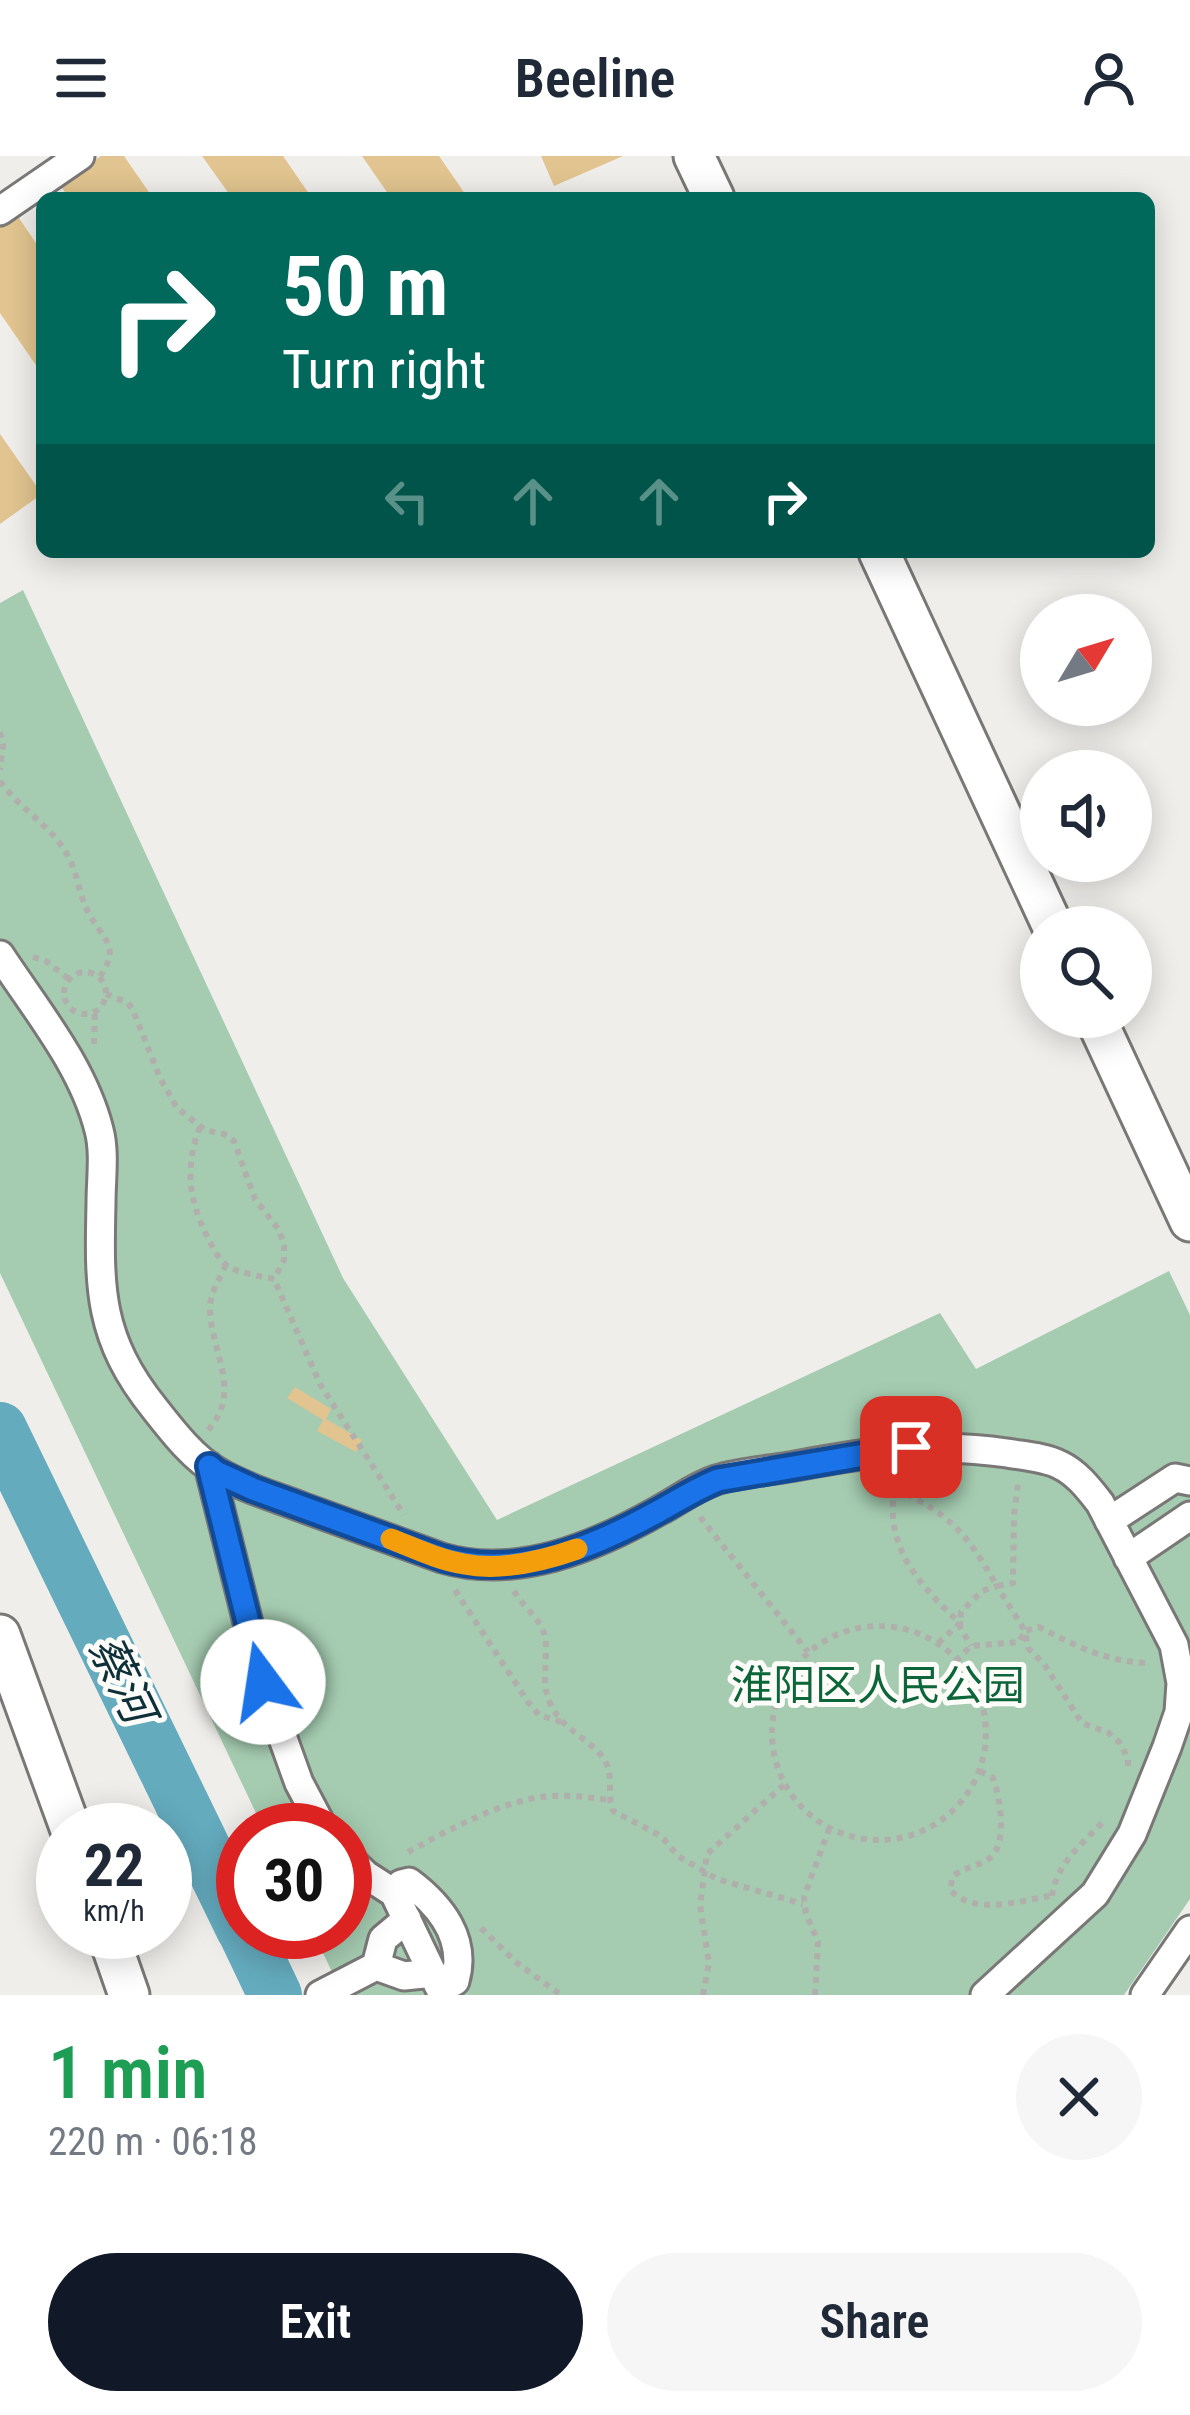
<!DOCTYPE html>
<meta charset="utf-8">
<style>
body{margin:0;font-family:"Roboto Condensed","Noto Sans SC",sans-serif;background:#f6f6f7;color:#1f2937;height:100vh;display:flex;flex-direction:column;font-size:45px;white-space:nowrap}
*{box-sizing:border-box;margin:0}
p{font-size:39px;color:#747a83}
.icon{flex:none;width:66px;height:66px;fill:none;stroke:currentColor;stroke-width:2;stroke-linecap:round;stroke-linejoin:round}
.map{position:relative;height:1839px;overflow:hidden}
.drawer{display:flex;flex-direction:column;background:#fff;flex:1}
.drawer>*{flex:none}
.top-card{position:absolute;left:36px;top:36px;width:1119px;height:366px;border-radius:18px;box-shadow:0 6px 30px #0003;background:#00695c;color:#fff;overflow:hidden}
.needle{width:78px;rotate:52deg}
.buttons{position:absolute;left:1020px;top:438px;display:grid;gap:24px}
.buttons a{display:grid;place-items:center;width:132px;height:132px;border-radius:50%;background:#fff;box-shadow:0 6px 30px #0003;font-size:60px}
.speed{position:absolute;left:36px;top:1647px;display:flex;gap:24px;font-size:60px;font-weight:700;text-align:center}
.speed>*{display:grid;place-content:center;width:156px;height:156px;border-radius:50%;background:#fff;box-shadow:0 6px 30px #0003;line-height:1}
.speed small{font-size:30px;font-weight:400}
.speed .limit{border:18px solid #d22;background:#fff;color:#111}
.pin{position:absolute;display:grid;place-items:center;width:102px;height:102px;color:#fff;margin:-51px;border-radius:24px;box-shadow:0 6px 18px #0006}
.me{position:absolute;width:132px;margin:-66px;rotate:346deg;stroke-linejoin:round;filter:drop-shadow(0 0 9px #0008)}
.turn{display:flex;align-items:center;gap:42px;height:252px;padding:0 48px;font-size:54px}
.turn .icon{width:156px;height:156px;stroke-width:2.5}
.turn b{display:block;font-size:84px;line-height:102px}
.lanes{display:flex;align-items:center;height:114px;padding:0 48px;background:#0003;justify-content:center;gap:60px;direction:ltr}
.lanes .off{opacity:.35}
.round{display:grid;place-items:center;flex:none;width:126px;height:126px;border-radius:63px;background:#f6f6f7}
.summary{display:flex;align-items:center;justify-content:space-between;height:204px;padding:0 48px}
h1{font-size:72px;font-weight:600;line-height:90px;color:#1e9e55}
.button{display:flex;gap:24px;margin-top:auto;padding:24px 48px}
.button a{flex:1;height:138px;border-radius:72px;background:#111827;color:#fff;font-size:48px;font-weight:600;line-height:138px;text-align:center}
.button a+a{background:#f6f6f7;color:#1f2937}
header{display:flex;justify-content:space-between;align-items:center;height:156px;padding:0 48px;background:#fff;font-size:54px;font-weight:600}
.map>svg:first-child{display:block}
.green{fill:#a5ccb1}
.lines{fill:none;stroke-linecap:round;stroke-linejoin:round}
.river{stroke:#64abbe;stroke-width:54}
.building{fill:#e1c48f}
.street-casing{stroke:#7a7876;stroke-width:33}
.secondary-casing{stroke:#7a7876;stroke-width:45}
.path{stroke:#b0afac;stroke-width:6;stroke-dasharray:6 6;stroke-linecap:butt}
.street{stroke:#fff;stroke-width:27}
.secondary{stroke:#fff;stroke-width:39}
.route-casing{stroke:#114b97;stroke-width:30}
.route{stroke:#1a73e8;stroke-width:21}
.slow{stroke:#f59e0b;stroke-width:21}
.labels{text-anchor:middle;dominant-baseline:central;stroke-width:10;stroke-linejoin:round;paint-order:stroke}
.park-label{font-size:42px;fill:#0c663a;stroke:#fdfcf9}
.water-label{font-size:45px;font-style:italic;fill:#0d3039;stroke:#fdfcf9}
</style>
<header><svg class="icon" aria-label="menu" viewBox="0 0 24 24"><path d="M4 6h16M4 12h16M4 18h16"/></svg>Beeline<svg class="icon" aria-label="person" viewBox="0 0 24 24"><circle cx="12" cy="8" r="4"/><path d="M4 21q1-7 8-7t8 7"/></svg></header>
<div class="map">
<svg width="1190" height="1839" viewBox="0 0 1190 1839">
<rect width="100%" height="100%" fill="#f0eeeb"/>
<!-- green -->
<path class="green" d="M23,434l320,688 154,242 443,-207 36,56 193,-98 21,44v584l-66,96h-781l-30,-63h32v-102h-81l-264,-557v-670z"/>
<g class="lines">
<!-- river -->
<path class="river" d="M0,1273l243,500
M245,1776l30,63"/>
</g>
<!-- building -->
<path class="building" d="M101,0h23l29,42h-84l-9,-13z
M202,0h81l29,42h-80z
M362,0h77l29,42h-77z
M541,0h82l-69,30z
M17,59l25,37v122l-42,-61v-86z
M0,278l42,60 -42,30z
M295,1231l36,22 -5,10 36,21 -6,12 -39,-21 6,-11 -36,-22z"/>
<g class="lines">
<!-- street casing -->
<g class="street-casing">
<path id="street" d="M0,55l80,-55
M0,799c36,55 83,111 99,175 6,22 2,49 2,73 -2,86 -3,135 54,206 18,23 39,50 64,64 27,16 57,24 85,35 46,17 92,33 138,50 75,22 153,-11 218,-48 19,-10 35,-23 56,-30 23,-7 49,-9 73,-13 77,-14 139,-26 218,-14 17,3 37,4 53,12 17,8 29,24 40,38l74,142 7,38 -2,29 -12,35 -35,87 -37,60 -110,101
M209,1310l54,217 36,100 25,47
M1109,1365l66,-43 15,3
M1128,1402l62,-42
M345,1699l21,20 28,18 49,102
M394,1737l7,-9 8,-2c32,24 58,57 46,99l-7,4h-10
M376,1810l7,-27 24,-20
M320,1839l56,-29 28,10 29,-3
M1145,1839l45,-65"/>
</g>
<!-- secondary casing -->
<g class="secondary-casing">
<path id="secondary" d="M694,0l20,42
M879,396l174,375
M1095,861l95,204
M0,1479l71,195
M107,1776l22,63"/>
</g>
<!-- path -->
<path class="path" d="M0,576l3,13 -3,25
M0,625c20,29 53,45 69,77 9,17 10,37 19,54 15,28 34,34 11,66
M33,801l13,4 24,19
M64 837a21 21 0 1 1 42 0a21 21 0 1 1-42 0Z
M106,838l22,9 5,7 27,68 17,30 28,22 19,4 10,7 21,58 24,31 5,16v14l-10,19
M94,888l1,-32
M200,971c-15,38 -12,72 7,109 5,10 12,25 22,31 7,5 35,10 45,12l46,105 84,131
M208,1274c35,-38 3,-77 2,-121 -1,-14 11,-32 16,-45
M895,1333c-12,57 26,98 65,134l-23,21
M896,1333c55,26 71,45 101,97l16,-3 1,-67 4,-33
M700,1361l108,135
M455,1434l73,112 11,13 22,7
M514,1435c9,17 27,27 31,46 4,23 -5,44 5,66 12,29 48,39 57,62 6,14 0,31 6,46l48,25 17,20 39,23 86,25
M772 1577a107 107 0 1 1 214 0a107 107 0 1 1-214 0Z
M956,1505l15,-15 48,-4 6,-11 -28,-45 -15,5 -21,21 -1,15 11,19
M1128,1610v-7l-8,-16 -11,-10 -27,-10 -38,-59 -16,-16 -3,-17 14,-4c36,19 69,35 110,36
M980,1615l13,7c7,19 15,66 -3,80 -11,8 -25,9 -37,18l-3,14c26,26 67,11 100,6
M408,1696c41,-22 87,-48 133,-55 23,-3 45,0 68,3
M1052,1740c4,-32 31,-53 53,-76
M481,1772l36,35 44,32
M703,1839l6,-32 -9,-58 7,-51 78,-70
M815,1839l3,-53 -12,-29 -2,-16 25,-68"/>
<!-- street -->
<use href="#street" class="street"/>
<!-- secondary -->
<use href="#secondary" class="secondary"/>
</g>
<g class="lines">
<!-- route casing -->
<g class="route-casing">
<path id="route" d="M263,1526l-54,-216 7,6 37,17 189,69c75,22 152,-11 217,-47 20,-11 37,-22 59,-31l193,-33"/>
</g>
<!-- route -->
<use href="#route" class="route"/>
<!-- slow -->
<path class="slow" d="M391,1383c23,9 48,21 73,25 36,7 79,-3 113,-15"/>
</g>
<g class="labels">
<!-- park labels -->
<g class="park-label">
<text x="878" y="1529">淮阳区人民公园</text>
</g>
<!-- water labels -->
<g class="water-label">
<text transform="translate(122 1523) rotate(64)">蔡河</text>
</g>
</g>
</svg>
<div class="buttons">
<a><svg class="needle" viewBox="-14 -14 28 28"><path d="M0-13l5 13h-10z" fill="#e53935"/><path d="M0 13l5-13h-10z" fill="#747a83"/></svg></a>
<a><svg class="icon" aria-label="sound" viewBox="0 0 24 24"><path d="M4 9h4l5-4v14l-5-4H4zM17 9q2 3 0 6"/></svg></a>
<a><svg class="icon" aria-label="search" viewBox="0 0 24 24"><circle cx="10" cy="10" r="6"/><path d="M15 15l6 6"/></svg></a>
</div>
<div class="speed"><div>22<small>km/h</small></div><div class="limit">30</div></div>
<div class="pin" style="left:911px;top:1291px;background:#d93025"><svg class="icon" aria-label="arrive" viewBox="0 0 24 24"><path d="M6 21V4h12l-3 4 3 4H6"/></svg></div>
<svg class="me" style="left:263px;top:1526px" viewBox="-20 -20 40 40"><circle r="19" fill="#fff"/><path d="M0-13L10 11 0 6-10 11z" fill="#1a73e8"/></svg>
<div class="top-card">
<div class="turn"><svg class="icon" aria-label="right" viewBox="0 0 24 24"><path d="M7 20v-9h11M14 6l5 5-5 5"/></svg><div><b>50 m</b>Turn right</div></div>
<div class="lanes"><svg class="icon off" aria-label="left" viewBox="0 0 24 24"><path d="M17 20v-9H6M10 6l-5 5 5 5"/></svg><svg class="icon off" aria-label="ahead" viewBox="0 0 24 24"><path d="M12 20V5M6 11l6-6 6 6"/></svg><svg class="icon off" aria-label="ahead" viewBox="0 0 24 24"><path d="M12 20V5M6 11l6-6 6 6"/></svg><svg class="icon" aria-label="right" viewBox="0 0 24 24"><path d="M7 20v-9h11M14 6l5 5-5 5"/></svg></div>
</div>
</div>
<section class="drawer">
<div class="summary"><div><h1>1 min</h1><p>220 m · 06:18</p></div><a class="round"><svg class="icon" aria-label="close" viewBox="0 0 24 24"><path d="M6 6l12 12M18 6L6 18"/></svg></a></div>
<div class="button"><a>Exit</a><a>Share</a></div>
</section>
